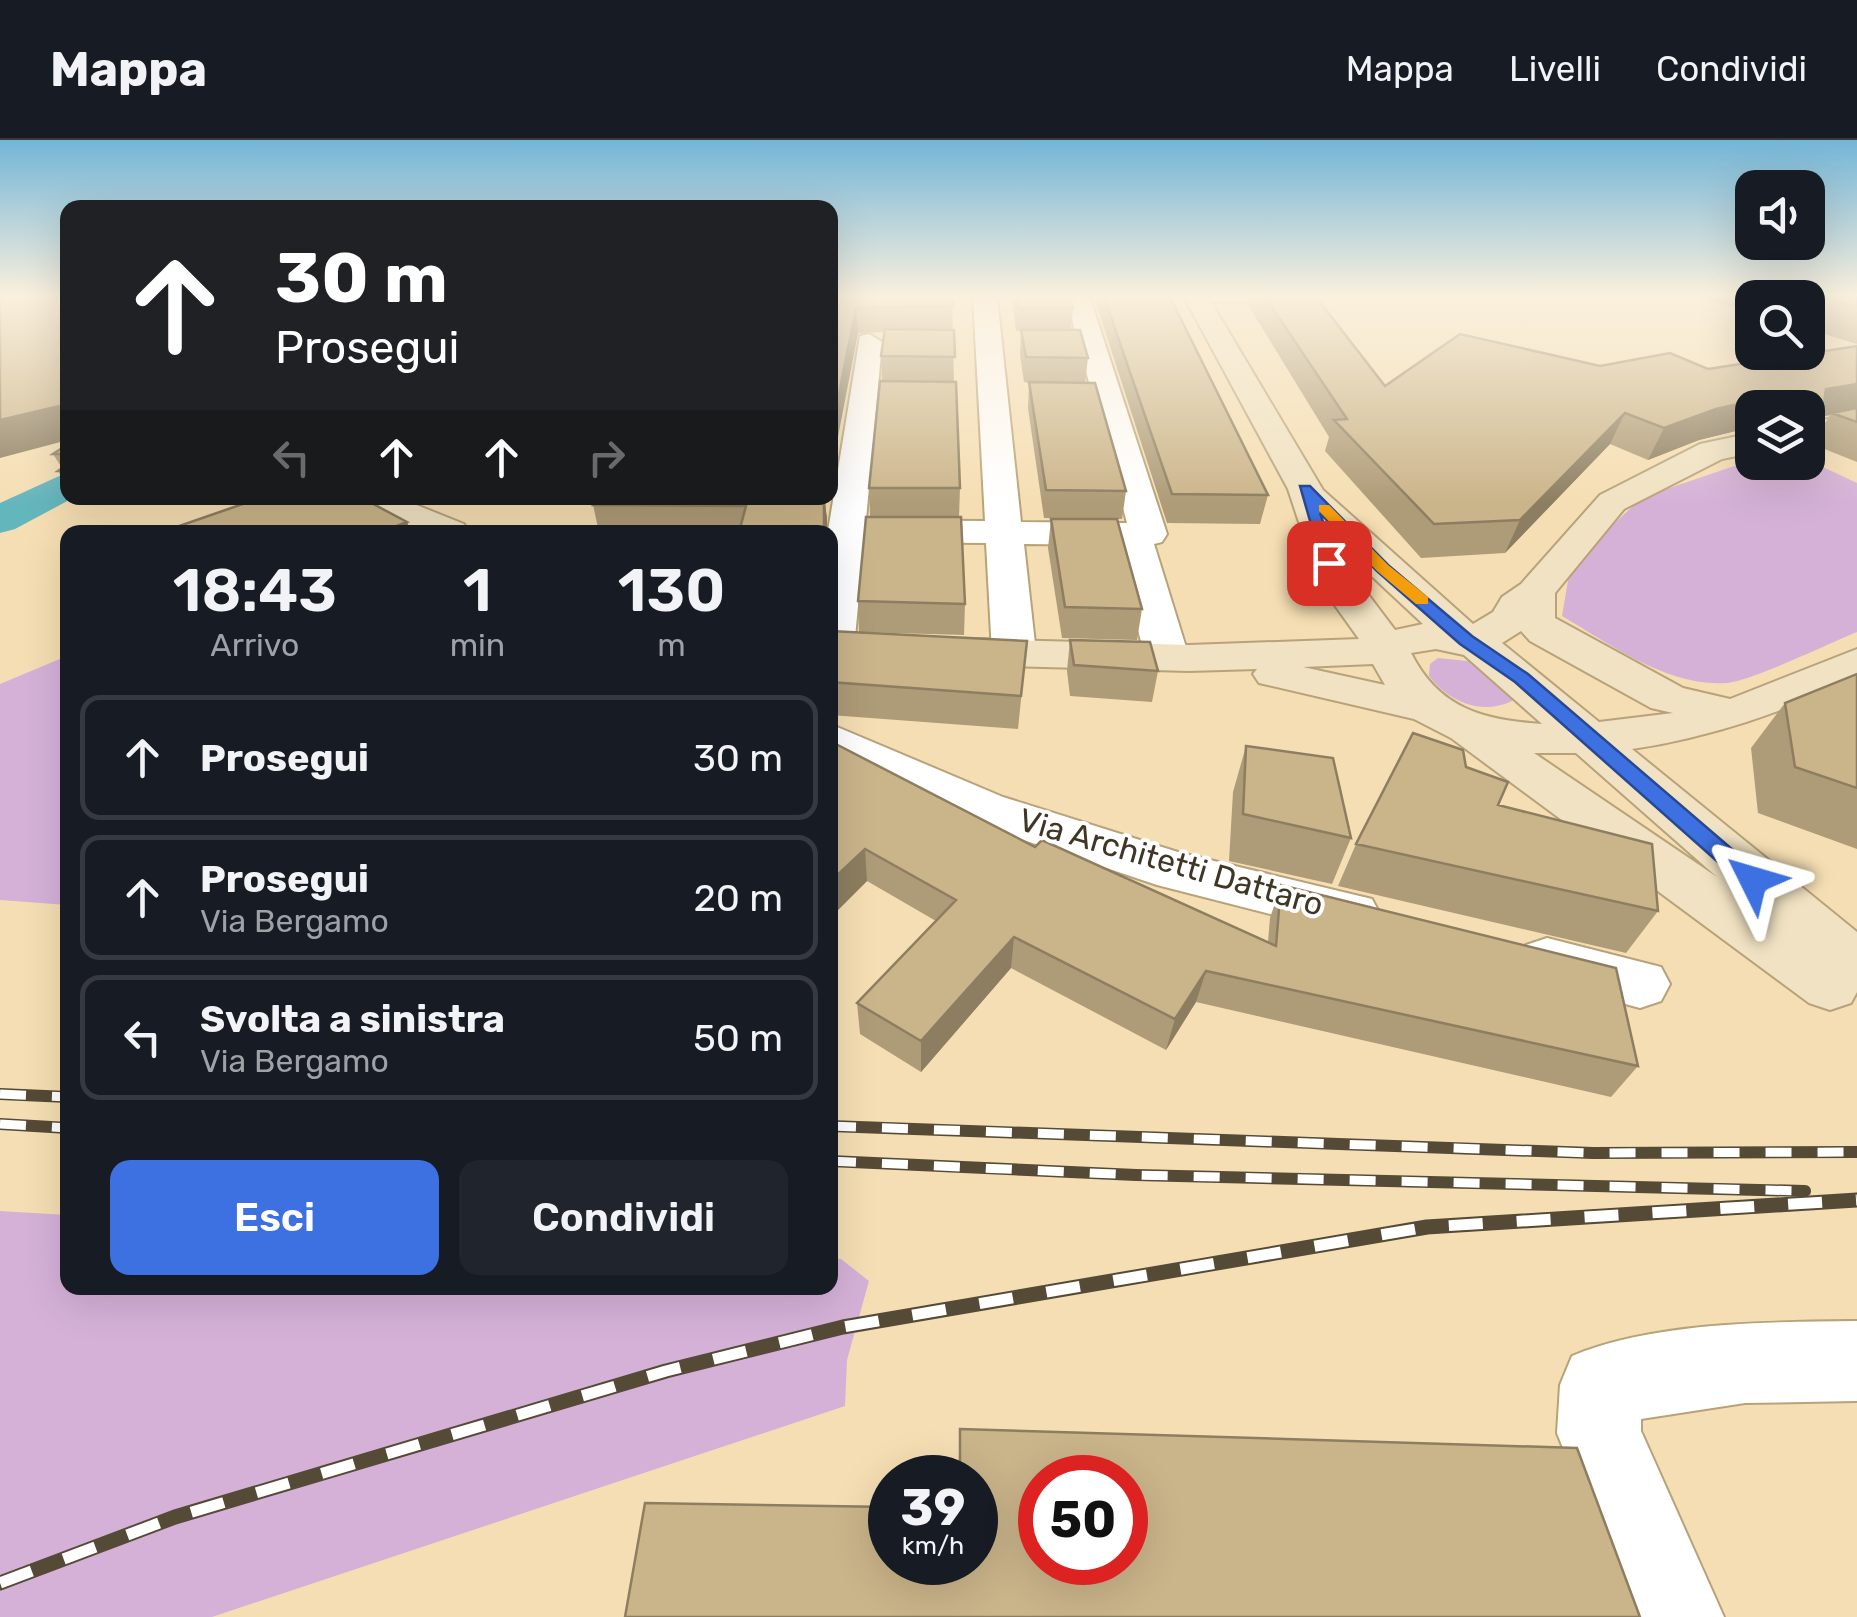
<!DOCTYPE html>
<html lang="it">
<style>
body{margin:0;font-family:Rubik,sans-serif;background:#20242c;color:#f1f3f6;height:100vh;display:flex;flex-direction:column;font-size:38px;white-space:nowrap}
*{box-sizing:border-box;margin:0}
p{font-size:32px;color:#9ea1a6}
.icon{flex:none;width:55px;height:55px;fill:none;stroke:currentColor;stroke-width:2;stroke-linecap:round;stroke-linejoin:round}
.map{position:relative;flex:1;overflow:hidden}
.sheet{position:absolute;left:60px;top:385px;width:778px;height:770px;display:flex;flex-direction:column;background:#171b24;border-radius:20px;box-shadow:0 10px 40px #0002}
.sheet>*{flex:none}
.top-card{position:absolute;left:60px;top:60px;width:778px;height:305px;border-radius:20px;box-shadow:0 10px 40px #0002;background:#202124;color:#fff;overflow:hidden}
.controls{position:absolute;left:1735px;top:30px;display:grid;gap:20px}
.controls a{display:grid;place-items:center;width:90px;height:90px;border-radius:20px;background:#171b24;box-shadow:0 10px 40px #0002;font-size:50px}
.speed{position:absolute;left:868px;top:1315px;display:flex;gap:20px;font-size:50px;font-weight:700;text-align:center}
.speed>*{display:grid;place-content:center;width:130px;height:130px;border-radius:50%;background:#171b24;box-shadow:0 10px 40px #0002;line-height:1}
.speed small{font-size:25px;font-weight:400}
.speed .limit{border:15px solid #d22;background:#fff;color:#111}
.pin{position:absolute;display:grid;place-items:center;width:85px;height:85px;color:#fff;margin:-42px;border-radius:20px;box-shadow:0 5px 15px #0006}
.me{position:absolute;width:110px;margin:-55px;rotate:310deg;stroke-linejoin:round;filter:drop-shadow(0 0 8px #0008)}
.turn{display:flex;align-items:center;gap:35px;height:210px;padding:0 50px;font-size:45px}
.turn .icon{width:130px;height:130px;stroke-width:2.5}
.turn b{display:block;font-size:70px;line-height:85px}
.lanes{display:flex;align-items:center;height:95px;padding:0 50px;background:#0003;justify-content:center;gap:50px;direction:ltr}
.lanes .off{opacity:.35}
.eta{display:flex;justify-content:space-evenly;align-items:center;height:170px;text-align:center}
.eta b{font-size:60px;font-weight:600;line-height:70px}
.primary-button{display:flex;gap:20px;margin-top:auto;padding:20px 50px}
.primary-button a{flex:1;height:115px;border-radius:20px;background:#3d70e0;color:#fff;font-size:40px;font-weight:600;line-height:115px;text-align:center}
.primary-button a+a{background:#20242c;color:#f1f3f6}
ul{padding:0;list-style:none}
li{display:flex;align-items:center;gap:30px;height:125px;margin:0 20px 15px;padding:0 30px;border:5px solid #363941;border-radius:20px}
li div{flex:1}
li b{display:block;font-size:38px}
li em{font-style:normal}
header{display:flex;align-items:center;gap:60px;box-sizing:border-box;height:140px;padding:0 50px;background:#171b24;border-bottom:2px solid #363941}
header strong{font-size:48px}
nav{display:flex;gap:55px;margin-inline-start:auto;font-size:35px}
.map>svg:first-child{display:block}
.green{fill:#d5b1d8}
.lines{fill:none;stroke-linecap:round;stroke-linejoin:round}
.canal{fill:#64b6bd;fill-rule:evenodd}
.lane-casing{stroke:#b8a279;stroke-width:4}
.street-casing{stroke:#b8a279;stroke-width:4}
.secondary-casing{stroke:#b8a279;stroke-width:4}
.lane{fill:#fff;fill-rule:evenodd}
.street{fill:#fff;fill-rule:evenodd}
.secondary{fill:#f0e2c2;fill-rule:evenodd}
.rail-far1-casing{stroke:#544a36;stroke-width:12}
.rail-casing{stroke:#544a36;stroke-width:15}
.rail-far1{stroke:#fff;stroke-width:9;stroke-dasharray:26;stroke-linecap:butt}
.rail{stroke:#fff;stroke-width:11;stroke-dasharray:34;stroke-linecap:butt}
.wall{fill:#ae9b77;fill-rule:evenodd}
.shaded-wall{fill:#8d7e61}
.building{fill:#cab48a;stroke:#8d7e61;stroke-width:2.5;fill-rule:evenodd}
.route{fill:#3d70e0;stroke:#284992;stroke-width:2.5}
.slow{fill:#f59e0b}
.labels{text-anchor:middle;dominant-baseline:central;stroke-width:8;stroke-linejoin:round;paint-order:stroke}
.street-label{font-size:32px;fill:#3f3625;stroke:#fff}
</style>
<header>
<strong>Mappa</strong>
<nav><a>Mappa</a><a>Livelli</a><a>Condividi</a></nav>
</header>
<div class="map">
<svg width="1857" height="1477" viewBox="0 0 1857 1477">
<rect width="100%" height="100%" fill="#f5deb3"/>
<!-- green -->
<path class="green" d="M1752,320h56l49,23v149c-27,11 -108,50 -131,51 -59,4 -116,-39 -164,-67l9,-53 72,-66z
M67,516v249l-67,-5v-216z
M1438,518l39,4 36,28 -1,11c-31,15 -64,0 -83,-25l1,-12z
M0,1071l67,4 1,73h762v-30l11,1 28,22 -22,79 -2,46 -633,211h-212z"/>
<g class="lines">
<!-- canal -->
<path class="canal" d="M68,332v26h5l-58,31 -15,4v-30z"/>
<!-- lane casing -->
<g class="lane-casing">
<path id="lane" d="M1328,157l-7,4 -124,1 -7,-4z"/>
</g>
<!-- street casing -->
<g class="street-casing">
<path id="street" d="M973,157h24l24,225 106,1 -60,-222 3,-4h18l3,4 76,233 -5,8 -8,2 35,113 -7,9 -15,4 -15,-4 -7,-9 -29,-112 -92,-1 12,109 -7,9 -15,4 -15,-4 -7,-9 -6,-110 -122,-1 -10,106 -6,9 -18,3 -2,-129 32,-195 9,-2 13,8 -16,178 119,1z
M830,584l173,73 178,56 191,46 8,15 -8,15 -20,6 -195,-50 -190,-64 -137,-64z
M1547,798l114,29 9,17 -9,17 -21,7 -114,-31 -9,-16 9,-16z
M1857,1181v80l-112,2 -104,16v12l83,186h-94l-73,-184 3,-48 12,-29c82,-34 196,-34 285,-35z"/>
</g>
<!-- secondary casing -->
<g class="secondary-casing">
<path id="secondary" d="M1184,157h24l115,193 150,134 20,-12 9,-15 19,-13 79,-89 100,-51 52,-11v20l-30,6 -98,50 -69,84v25l128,70 47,11 127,-50v29c-74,34 -145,59 -225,71l225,183v60l-6,11 -21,7 -21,-7 -358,-265 -37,-19 -155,-36 -6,-9 4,-5 -68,2 -359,-10v-26l359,10 170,-6 -40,-56 -31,-94zM1347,413l76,71 -28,6 -37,-49zM1521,491l9,10 121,67 22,5 -74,9 -97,-79zM1436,509l28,6 78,69c-58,-4 -103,-15 -131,-71zM1373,524l12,21 -82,-18zM1534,613h42l141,124z
M1857,273v18l-49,10v-18z
M352,358h47l65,26 5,8h-48l-63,-27z"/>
</g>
<!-- lane -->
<use href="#lane" class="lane"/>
<!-- street -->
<use href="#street" class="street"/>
<!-- secondary -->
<use href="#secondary" class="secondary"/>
<!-- rail-far1 casing -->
<g class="rail-far1-casing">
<path id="rail-far1" d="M0,954l68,3
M0,984l68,4
M830,986l763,27 264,-1
M830,1021l306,14 669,16"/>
</g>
<!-- rail casing -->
<g class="rail-casing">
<path id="rail" d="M0,1443l175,-66 491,-146 177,-44 584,-100 430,-27"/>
</g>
<!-- rail-far1 -->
<use href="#rail-far1" class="rail-far1"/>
<!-- rail -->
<use href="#rail" class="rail"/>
</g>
<!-- wall -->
<path class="wall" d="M830,157h122l2,85 6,106 -1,29 -89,-1 -1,-28 13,-107 -1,-25 3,-24 -26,1z
M1012,157h58l3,11 -2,22 17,28 -3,25 41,108 -4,28 -78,-1 -16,-110 1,-25 -5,-1 -4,-27 1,-24h-5z
M1096,157h8l164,198 -8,29 -93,-1 -71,-220z
M1250,157h66l69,89 323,-17 149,-23v116l-45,-18 18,-29 -11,2 -11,18v-27h-56v19l-53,13 -51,20 -38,-16 -105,109 -84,5 -96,-107 4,-14 -81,-132z
M1698,157h159v47l-49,-15v-31h-56v15z
M68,304v43l-10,-16 4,-3 -9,-14z
M74,358h288l45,24 4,10h-249l93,-33h-180z
M596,358h229l2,34h-228l-6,-27z
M1051,379l91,90 -5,31 -75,-2 -14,-90z
M858,461l107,3 -1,31 -105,-3z
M830,491l197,10 -9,88 -188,-14z
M1070,500l88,31 -6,31 -82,-6 -3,-25z
M1857,534v175l-99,-36 -7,-65 34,-45z
M830,601l205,106 233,95 2,-24 11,-33 357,181 -27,31 -415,-95 -30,48 -155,-82 -90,104 -61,-38 -3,-31 79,-82 -69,-40 -37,37z
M1246,606l105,92 -19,46 -103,-23 4,-69z
M1466,627l32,38 160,106 -32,42 -288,-67 18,-42z
M960,1289l617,19 63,169h-1015l20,-114 245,4v55h85v-84h-17zM1040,1338h85v84h-85z"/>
<!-- shaded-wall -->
<path class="shaded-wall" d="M856,168l2,25 -28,145v-39z
M1857,244v27l-25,2 -2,2 -11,2 4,-7 3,-21z
M1782,254l-8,14h-22v19l-53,13 -51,20 16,-32 52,-19z
M68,264v36l-68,18v-38z
M1625,273l-15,31 -105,109 15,-33z
M824,358l3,19v15h-3z
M407,382l4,10h-30z
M865,709l2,32 -37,37v-36z
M1014,797l-3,31 -90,104v-31z
M1206,831l-10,31 -30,48 9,-31z"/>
<!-- building -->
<path class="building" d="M0,157h68v107l-68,16z
M830,157h122l1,9 -97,2 -26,131z
M1016,157h54l3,11h-55z
M1104,157h66l98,198 -96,-1z
M1265,157h51l69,89 75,-52 140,32 70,-13 38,16 149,-23v38l-31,5 -3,21 -41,-16 -66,15 -52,19 -39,-15 -105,107 -86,4 -100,-104 13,-1z
M1819,157h38v10z
M885,189l69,1 1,27 -74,-1z
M1021,190h59l8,28 -62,-1z
M880,241l76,1 4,106h-91z
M1029,242l66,1 31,108 -80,-1z
M1857,268v14l-25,-9z
M68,304v10h-15z
M68,324v7h-10z
M260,358h102l45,24 -26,10h-219z
M596,358h228v34h-85l7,-26 -153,-1z
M866,377h95l4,87 -107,-3z
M1051,379h66l25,90 -77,-2z
M830,491l197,10 -6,55 -191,-14z
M1070,500l80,2 8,29 -84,-6z
M1857,534v114l-62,-21 -10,-64z
M1413,593l50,17 3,17 42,15 -10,23 154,39 6,67 -302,-67z
M830,601l205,106 7,-7 234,106 5,-61 335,83 22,98 -432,-95 -31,48 -161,-82 -93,104 -64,-38 99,-103 -91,-51 -35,33z
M1246,606l87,12 18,80 -108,-24z
M960,1289l617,19 63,169h-1015l20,-114 245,4v55h85v-84h-15zM1040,1338h85v84h-85z"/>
<!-- sky -->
<linearGradient id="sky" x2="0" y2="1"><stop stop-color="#73b5d7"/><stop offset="0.43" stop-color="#faf0dd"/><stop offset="1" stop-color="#faf0dd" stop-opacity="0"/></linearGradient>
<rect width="1857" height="363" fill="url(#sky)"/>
<!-- route -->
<path class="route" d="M1300,346h10l78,79 84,71 56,38 233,200 3,6 -3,6h-16l-230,-204 -55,-38 -83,-73 -57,-58 17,50 -14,3z"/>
<!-- slow -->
<path class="slow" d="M1319,365h10l59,60 40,32v7h-12l-39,-33 -58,-60z"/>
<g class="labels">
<!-- street labels -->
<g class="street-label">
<text transform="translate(1171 722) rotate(16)">Via Architetti Dattaro</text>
</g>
</g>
</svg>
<div class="controls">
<a><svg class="icon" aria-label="sound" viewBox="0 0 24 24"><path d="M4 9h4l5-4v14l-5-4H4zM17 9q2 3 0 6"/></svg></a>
<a><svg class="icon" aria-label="search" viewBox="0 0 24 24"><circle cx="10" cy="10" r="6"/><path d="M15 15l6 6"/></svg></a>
<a><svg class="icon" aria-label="layers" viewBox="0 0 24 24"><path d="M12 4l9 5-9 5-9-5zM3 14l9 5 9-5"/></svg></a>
</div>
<div class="speed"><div>39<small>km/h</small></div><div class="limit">50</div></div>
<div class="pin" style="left:1329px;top:423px;background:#d93025"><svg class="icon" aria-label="arrive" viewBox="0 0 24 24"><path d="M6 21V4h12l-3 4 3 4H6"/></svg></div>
<svg class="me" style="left:1753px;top:740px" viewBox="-20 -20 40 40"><path d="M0-17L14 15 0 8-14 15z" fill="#3d70e0" stroke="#fff" stroke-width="4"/></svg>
<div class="top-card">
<div class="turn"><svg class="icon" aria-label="ahead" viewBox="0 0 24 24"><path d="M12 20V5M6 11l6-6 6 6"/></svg><div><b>30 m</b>Prosegui</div></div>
<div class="lanes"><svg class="icon off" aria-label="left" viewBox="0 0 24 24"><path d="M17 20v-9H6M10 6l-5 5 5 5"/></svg><svg class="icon" aria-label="ahead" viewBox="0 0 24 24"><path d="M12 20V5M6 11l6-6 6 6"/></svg><svg class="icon" aria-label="ahead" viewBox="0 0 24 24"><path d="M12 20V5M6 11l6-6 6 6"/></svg><svg class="icon off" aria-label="right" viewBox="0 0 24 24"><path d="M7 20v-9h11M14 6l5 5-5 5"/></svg></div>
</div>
<section class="sheet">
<div class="eta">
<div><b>18:43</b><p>Arrivo</p></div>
<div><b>1</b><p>min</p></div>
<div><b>130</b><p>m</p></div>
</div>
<ul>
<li><svg class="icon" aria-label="ahead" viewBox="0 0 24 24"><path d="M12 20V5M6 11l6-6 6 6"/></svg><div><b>Prosegui</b></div><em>30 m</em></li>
<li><svg class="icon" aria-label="ahead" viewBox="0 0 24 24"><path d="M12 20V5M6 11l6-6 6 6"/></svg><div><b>Prosegui</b><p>Via Bergamo</p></div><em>20 m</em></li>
<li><svg class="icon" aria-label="left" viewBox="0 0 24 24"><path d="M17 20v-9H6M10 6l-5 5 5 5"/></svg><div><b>Svolta a sinistra</b><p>Via Bergamo</p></div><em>50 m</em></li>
</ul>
<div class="primary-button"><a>Esci</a><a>Condividi</a></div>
</section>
</div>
